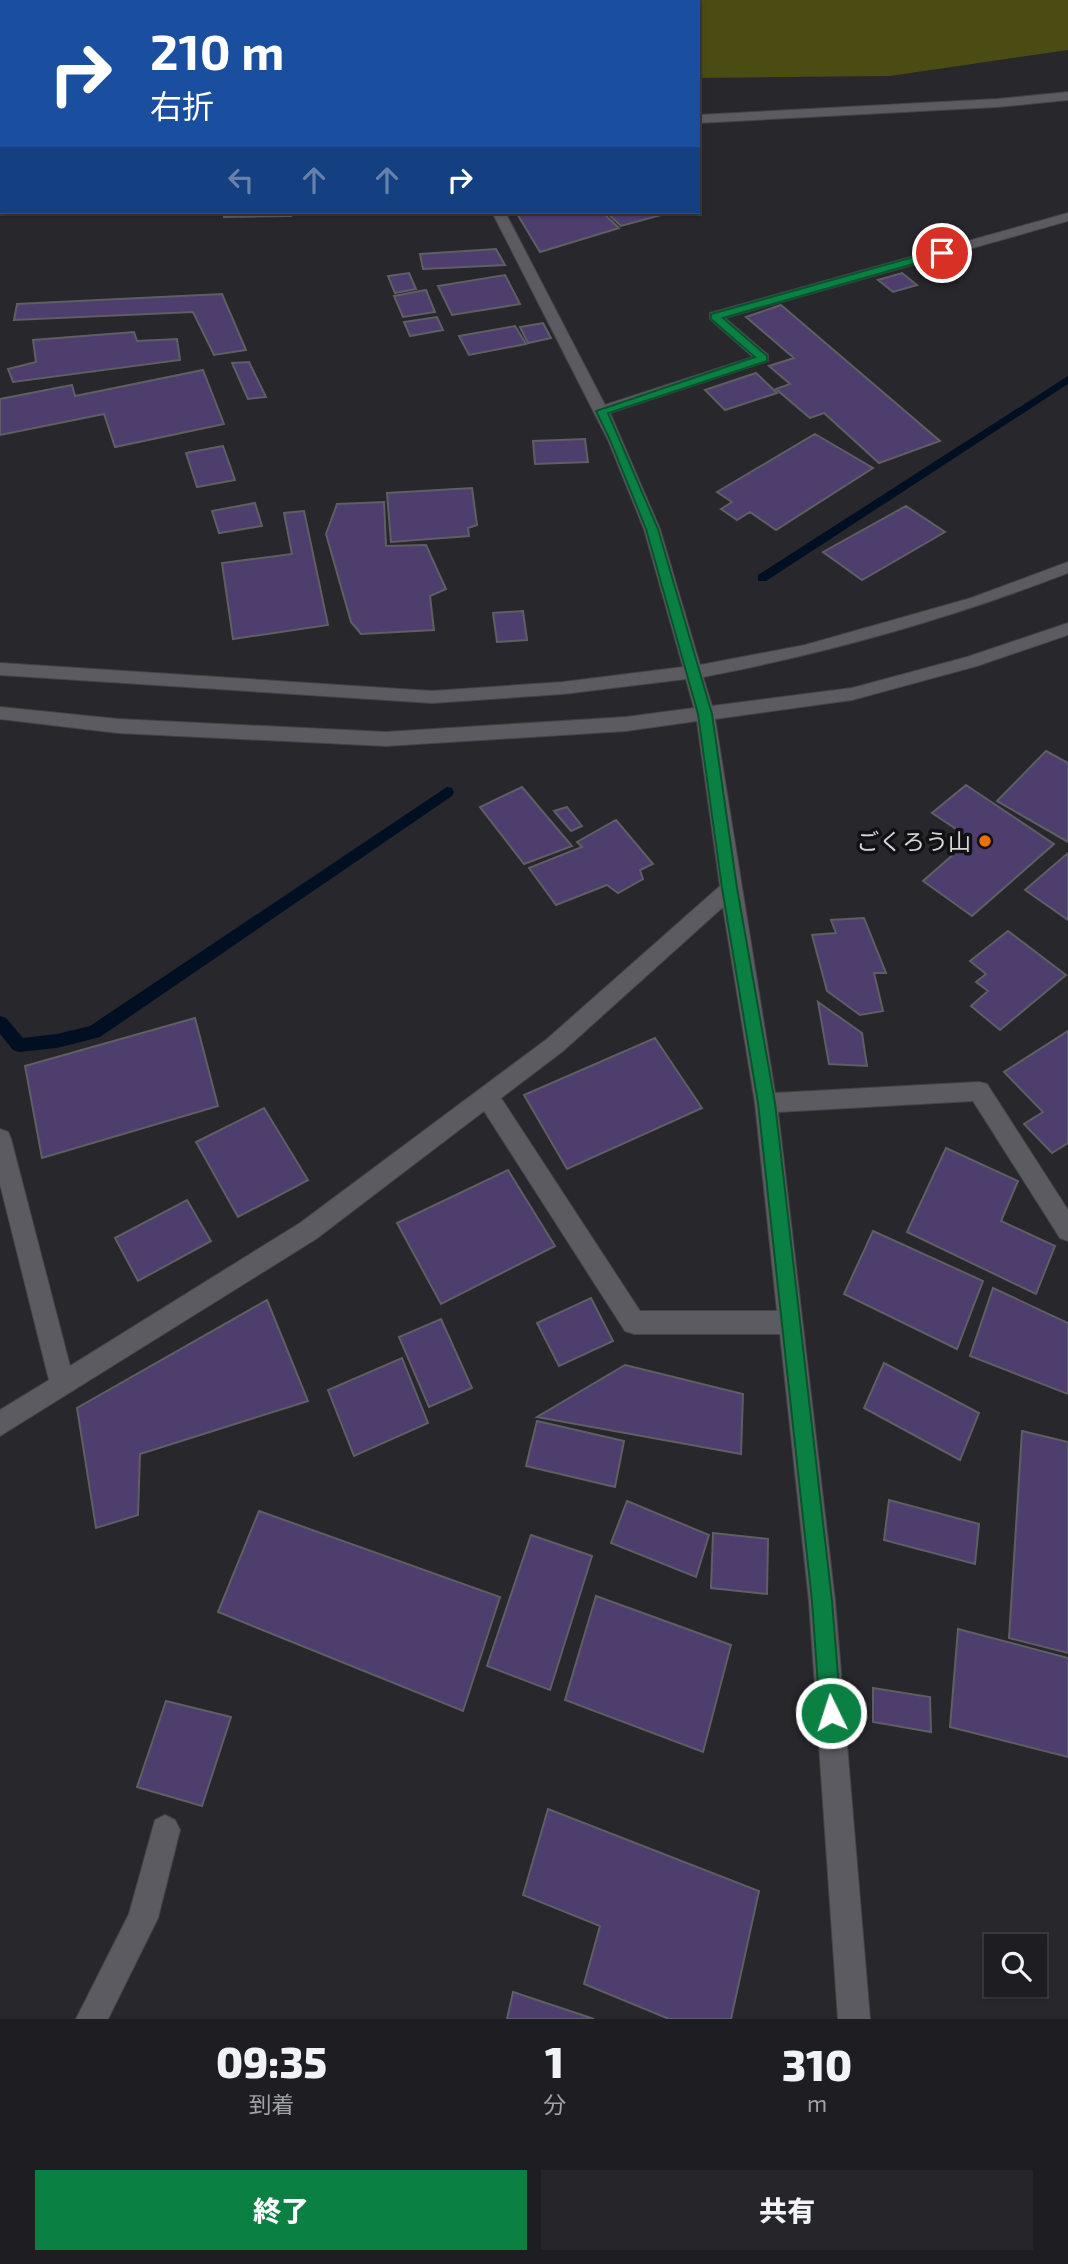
<!DOCTYPE html>
<html lang="ja">
<meta charset="utf-8">
<style>
body{margin:0;font-family:"Exo 2","Noto Sans JP",sans-serif;background:#26262a;color:#f1f3f6;height:100vh;display:flex;flex-direction:column;font-size:26px;white-space:nowrap}
*{box-sizing:border-box;margin:0}
p{font-size:23px;color:#a1a2a5}
.icon{flex:none;width:38px;height:38px;fill:none;stroke:currentColor;stroke-width:2;stroke-linecap:round;stroke-linejoin:round}
.map{position:relative;height:2019px;overflow:hidden}
.side{display:flex;flex-direction:column;background:#1e1d21;flex:1}
.side>*{flex:none}
.banner{position:absolute;left:0px;top:0px;width:700px;height:214px;box-shadow:0 2px 5px #0004,0 0 0 2px #3c3b3f;background:#1a4fa0;color:#fff;overflow:hidden}
.tools{position:absolute;left:984px;top:1934px;display:grid;gap:14px}
.tools a{display:grid;place-items:center;width:63px;height:63px;border-radius:0px;background:#1e1d21;box-shadow:0 2px 5px #0004,0 0 0 2px #3c3b3f;font-size:35px}
.pin{position:absolute;display:grid;place-items:center;width:60px;height:60px;color:#fff;margin:-30px;border:4px solid #fff;border-radius:50%;box-shadow:0 2px 7px #0007}
.me{position:absolute;width:77px;margin:-38px;rotate:356deg;stroke-linejoin:round;filter:drop-shadow(0 0 5px #0008)}
.turn{display:flex;align-items:center;gap:24px;height:147px;padding:0 35px;font-size:32px}
.turn .icon{width:91px;height:91px;stroke-width:2.5}
.turn b{display:block;font-size:49px;line-height:60px}
.lanes{display:flex;align-items:center;height:66px;padding:0 35px;background:#0003;justify-content:center;gap:35px;direction:ltr}
.lanes .off{opacity:.35}
.eta{display:flex;justify-content:space-evenly;align-items:center;height:119px;text-align:center}
.eta b{font-size:42px;font-weight:800;line-height:49px}
.cta{display:flex;gap:14px;margin-top:auto;padding:14px 35px}
.cta a{flex:1;height:80px;border-radius:0px;background:#0b8043;color:#fff;font-size:28px;font-weight:800;line-height:80px;text-align:center}
.cta a+a{background:#26262a;color:#f1f3f6}
.map>svg:first-child{display:block}
.green{fill:#4b4b14}
.lines{fill:none;stroke-linecap:round;stroke-linejoin:round}
.stream{fill:#001022;fill-rule:evenodd}
.building{fill:#4d3e6d;stroke:#5f5e64;stroke-width:2}
.minor-casing{stroke:#444348;stroke-width:2}
.minor{fill:#5c5b61;fill-rule:evenodd}
.route{fill:#0b8043;stroke:#07532c;stroke-width:2}
.food-dot{fill:#e8710a;stroke:#111013;stroke-width:2.5}
.labels{text-anchor:middle;dominant-baseline:central;stroke-width:7;stroke-linejoin:round;paint-order:stroke}
.poi-label{font-size:23px;fill:#d6d5d8;stroke:#111013;text-anchor:end}
</style>
<div class="map">
<svg width="1068" height="2019" viewBox="0 0 1068 2019">
<rect width="100%" height="100%" fill="#28272c"/>
<!-- green -->
<path class="green" d="M0,0h1068v50l-178,26 -192,2v-76h-696l-2,80z"/>
<g class="lines">
<!-- stream -->
<path class="stream" d="M1068,376v8l-302,197h-8v-6z
M447,787l5,1 2,4 -2,4 -352,241 -43,11 -38,4 -6,-2 -13,-16v-18l6,2 17,20 34,-4 33,-8z"/>
</g>
<!-- building -->
<path class="building" d="M224,212h68l-1,4 -67,1z
M516,212h86l17,16 -79,24z
M606,212h66l-51,14z
M496,249l9,16 -82,4 -3,-15z
M409,273l7,16 -21,4 -7,-17z
M902,273l15,12 -24,7 -15,-12z
M505,275l15,29 -68,11 -14,-29z
M426,290l9,22 -32,5 -9,-21z
M222,294l24,56 -32,5 -21,-43 -179,8 3,-16z
M781,305l159,136 -61,22 -55,-50 -14,5 -34,-29 14,-5 -21,-18 25,-8 -48,-41z
M437,317l6,13 -33,6 -6,-14z
M543,323l8,15 -23,5 -8,-16z
M515,326l11,18 -57,11 -10,-19z
M134,332l3,9 40,-2 3,21 -167,22 -5,-13 28,-7 -3,-22z
M249,362l17,35 -18,2 -16,-36z
M203,370l21,54 -109,23 -11,-33 -104,21v-36l72,-14 3,11z
M756,373l21,20 -52,17 -20,-20z
M815,434l58,34 -97,62 -26,-18 -13,8 -16,-11 11,-7 -15,-10z
M585,439l3,23 -53,2 -2,-23z
M223,446l12,34 -38,7 -11,-34z
M472,488l5,37 -9,3 1,8 -78,6 -4,-49z
M384,502l2,44 40,-1 20,44 -16,7 4,34 -73,4 -10,-12 -25,-88 11,-30z
M255,503l7,23 -43,7 -7,-22z
M906,506l39,26 -83,48 -39,-28z
M304,511l24,114 -95,14 -11,-76 70,-9 -8,-41z
M523,611l4,29 -30,2 -4,-29z
M1046,751l22,12v79l-71,-41z
M966,785l88,59 -82,72 -49,-35 48,-42 -39,-26z
M522,787l50,59 -48,18 -44,-57z
M567,807l15,19 -11,5 -17,-20z
M616,820l37,44 -13,6 3,9 -25,14 -11,-8 -51,20 -27,-37 53,-21 -5,-5z
M1068,853v67l-43,-30z
M864,918l22,55h-12l9,38 -23,4 -33,-24 -15,-56 24,-2 -5,-13z
M1008,931l58,44 -66,55 -29,-24 17,-15 -12,-9 10,-8 -16,-13z
M818,1002l44,31 5,33 -38,-2z
M195,1018l23,88 -176,52 -17,-92z
M1068,1031v112l-16,10 -28,-29 19,-12 -39,-40z
M655,1038l47,70 -135,61 -43,-74z
M264,1108l44,72 -70,37 -42,-75z
M946,1148l72,33 -17,40 54,25 -19,48 -129,-62z
M508,1170l47,76 -114,58 -44,-81z
M187,1200l24,41 -73,40 -23,-43z
M873,1231l110,50 -26,68 -113,-55z
M993,1288l75,35v71l-98,-38z
M591,1298l22,43 -54,25 -22,-43z
M267,1300l41,101 -168,53 -2,61 -42,13 -19,-120z
M441,1319l31,69 -43,19 -30,-70z
M402,1358l26,65 -74,33 -26,-66z
M884,1363l95,50 -19,47 -96,-52z
M625,1365l118,29 -2,60 -204,-37z
M537,1421l87,20 -9,46 -89,-21z
M1022,1431l46,11v211l-59,-15z
M889,1500l90,24 -4,40 -91,-24z
M627,1501l82,34 -13,42 -85,-34z
M259,1511l241,86 -37,114 -245,-99z
M713,1533l55,6 -1,55 -56,-6z
M531,1535l61,21 -42,134 -63,-24z
M596,1596l135,49 -28,107 -138,-52z
M958,1629l110,29v99l-118,-30z
M873,1688l57,9 1,35 -58,-10z
M166,1701l65,16 -29,89 -65,-19z
M548,1809l211,82 -28,128h-62l-85,-35 16,-58 -77,-31z
M513,1992l81,27h-87z"/>
<g class="lines">
<!-- minor casing -->
<g class="minor-casing">
<path id="minor" d="M1068,92v8l-71,7 -299,16v-8l299,-16z
M0,120h2v8h-2z
M492,212h13l100,193 148,-48 -43,-38v-6l358,-100v8l-343,97 43,37v6l-158,52 50,116 40,136 105,-20 166,-47 97,-36v11c-119,46 -240,80 -365,104l9,29 140,-18 115,-31 101,-34v12l-91,31 -125,34 -137,19 60,374 204,-11 8,2 81,126v31l-8,-3 -87,-137 -195,11 57,489 35,418h-32l-29,-418 -29,-267h-146l-9,-3 -141,-220 -168,128 -316,197v-26l49,-30 -49,-196v-55l8,3 3,7 59,227 230,-143 247,-184 173,-153 -23,-165 -71,10 -240,15 -268,-13 -118,-14v-12l118,12 268,13 240,-15 68,-9 -8,-29 -123,15 -131,9 -432,-28v-12l432,28 131,-9 120,-15 -39,-138 -36,-89zM723,907l32,196 22,208h-137l-139,-213 62,-47z
M165,1815l10,5 5,10 -22,88 -50,101h-32l53,-105 26,-94z"/>
</g>
<!-- minor -->
<use href="#minor" class="minor"/>
</g>
<!-- route -->
<path class="route" d="M942,249l3,1v5l-222,63 44,38v5l-159,52 50,116 54,185 25,174 38,215 57,498 9,112 -3,7 -7,3 -8,-3 -3,-7 -8,-112 -54,-498 -36,-215 -24,-174 -52,-185 -36,-89 -14,-29 159,-54 -44,-38v-5z"/>
<!-- markers -->
<circle class="food-dot" cx="985" cy="841" r="7"/>
<g class="labels">
<!-- poi labels -->
<g class="poi-label">
<text x="971" y="841">ごくろう山</text>
</g>
</g>
</svg>
<div class="tools">
<a><svg class="icon" aria-label="search" viewBox="0 0 24 24"><circle cx="10" cy="10" r="6"/><path d="M15 15l6 6"/></svg></a>
</div>
<div class="pin" style="left:942px;top:253px;background:#d93025"><svg class="icon" aria-label="arrive" viewBox="0 0 24 24"><path d="M6 21V4h12l-3 4 3 4H6"/></svg></div>
<svg class="me" style="left:831px;top:1713px" viewBox="-20 -20 40 40"><circle r="17" fill="#0b8043" stroke="#fff" stroke-width="3"/><path d="M0-11L8 9 0 5-8 9z" fill="#fff"/></svg>
<div class="banner">
<div class="turn"><svg class="icon" aria-label="right" viewBox="0 0 24 24"><path d="M7 20v-9h11M14 6l5 5-5 5"/></svg><div><b>210 m</b>右折</div></div>
<div class="lanes"><svg class="icon off" aria-label="left" viewBox="0 0 24 24"><path d="M17 20v-9H6M10 6l-5 5 5 5"/></svg><svg class="icon off" aria-label="ahead" viewBox="0 0 24 24"><path d="M12 20V5M6 11l6-6 6 6"/></svg><svg class="icon off" aria-label="ahead" viewBox="0 0 24 24"><path d="M12 20V5M6 11l6-6 6 6"/></svg><svg class="icon" aria-label="right" viewBox="0 0 24 24"><path d="M7 20v-9h11M14 6l5 5-5 5"/></svg></div>
</div>
</div>
<section class="side">
<div class="eta">
<div><b>09:35</b><p>到着</p></div>
<div><b>1</b><p>分</p></div>
<div><b>310</b><p>m</p></div>
</div>
<div class="cta"><a>終了</a><a>共有</a></div>
</section>
